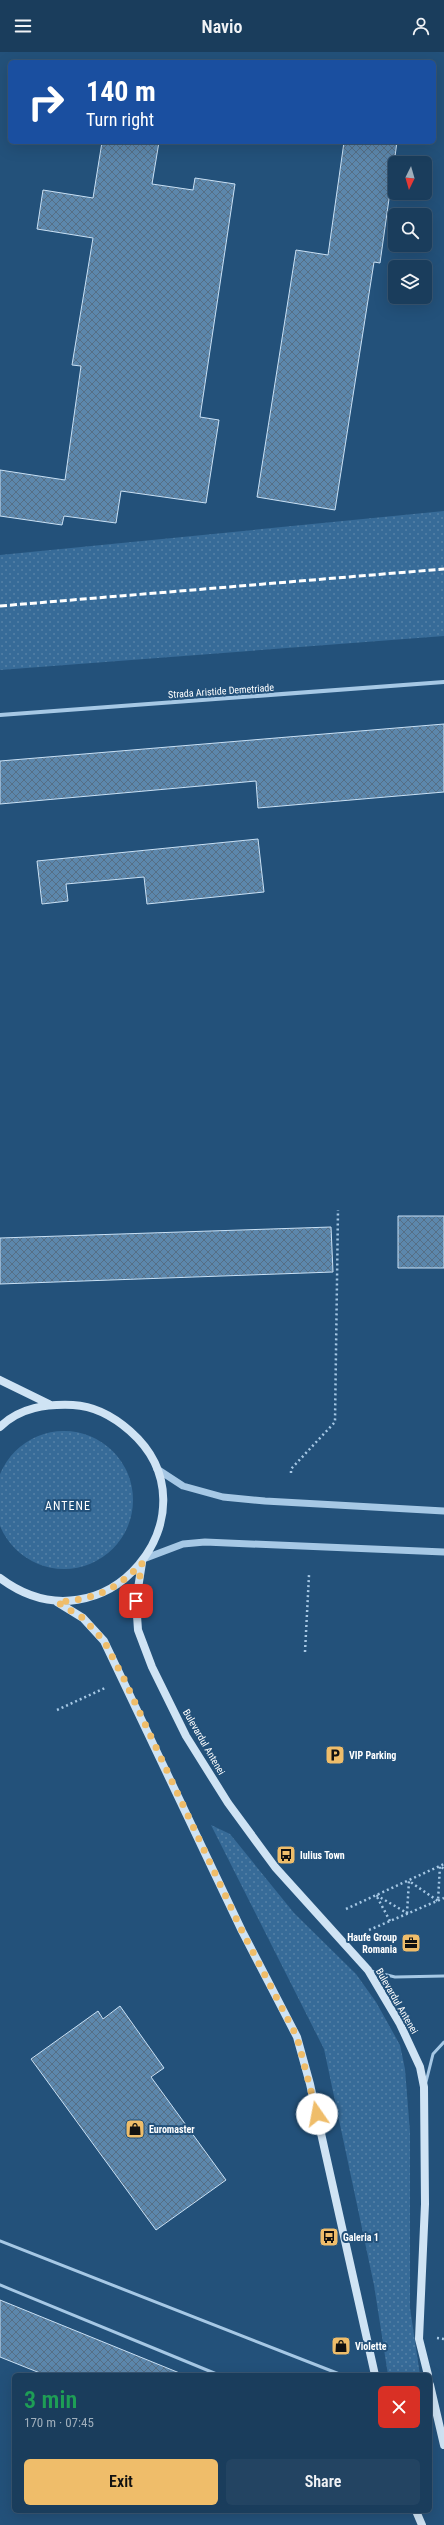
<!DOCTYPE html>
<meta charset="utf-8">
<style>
body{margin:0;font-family:"Roboto Condensed",sans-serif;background:#234462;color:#f1f3f6;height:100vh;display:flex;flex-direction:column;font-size:15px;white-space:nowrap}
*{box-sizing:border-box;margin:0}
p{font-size:13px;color:#9faebb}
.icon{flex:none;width:22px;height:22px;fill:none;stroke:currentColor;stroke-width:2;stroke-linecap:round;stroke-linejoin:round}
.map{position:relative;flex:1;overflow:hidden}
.side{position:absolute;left:12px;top:2321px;width:420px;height:140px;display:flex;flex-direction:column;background:#1a3d5c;border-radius:6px;box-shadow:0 4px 16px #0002,0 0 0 1px #385672}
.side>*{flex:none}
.guide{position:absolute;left:8px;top:8px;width:428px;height:84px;border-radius:6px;box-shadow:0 4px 16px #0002,0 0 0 1px #385672;background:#1a4fa0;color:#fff;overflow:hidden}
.needle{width:26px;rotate:185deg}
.controls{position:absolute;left:388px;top:104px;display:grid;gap:8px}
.controls a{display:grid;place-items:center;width:44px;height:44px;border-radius:6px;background:#1a3d5c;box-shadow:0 4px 16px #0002,0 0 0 1px #385672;font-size:20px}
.pin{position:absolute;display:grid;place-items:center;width:34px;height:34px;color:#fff;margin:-17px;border-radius:8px;box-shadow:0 2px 6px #0006}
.me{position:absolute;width:44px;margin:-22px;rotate:348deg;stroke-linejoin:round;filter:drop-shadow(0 0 3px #0008)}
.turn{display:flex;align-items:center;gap:14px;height:84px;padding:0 12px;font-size:18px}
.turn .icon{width:52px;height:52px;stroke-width:2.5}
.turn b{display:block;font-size:28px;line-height:34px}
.round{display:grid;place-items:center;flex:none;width:42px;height:42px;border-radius:6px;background:#234462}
.overview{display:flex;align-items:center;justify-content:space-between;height:68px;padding:0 12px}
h1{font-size:24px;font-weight:600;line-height:30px;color:#1e9e55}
.button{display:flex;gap:8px;margin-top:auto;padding:8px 12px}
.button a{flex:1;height:46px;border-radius:6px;background:#efbd6a;color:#111;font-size:16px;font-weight:600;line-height:46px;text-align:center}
.button a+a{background:#234462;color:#f1f3f6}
header{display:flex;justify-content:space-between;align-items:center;height:52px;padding:0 12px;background:#1a3d5c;font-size:18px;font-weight:600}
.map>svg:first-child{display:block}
.grass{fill:url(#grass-dots)}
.building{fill:url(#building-cross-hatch);stroke:#c9e0f4}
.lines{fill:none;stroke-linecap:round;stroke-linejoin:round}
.path{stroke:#a6c8e5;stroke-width:2.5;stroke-dasharray:2 3;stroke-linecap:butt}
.service{stroke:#a6c8e5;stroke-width:3}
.minor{stroke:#a6c8e5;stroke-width:4}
.tertiary{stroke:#a6c8e5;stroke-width:7}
.secondary{stroke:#cfe3f4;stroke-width:8}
.rail{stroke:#fff;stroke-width:3;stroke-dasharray:7 3;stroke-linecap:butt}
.route{stroke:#efbd6a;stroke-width:7;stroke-dasharray:0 12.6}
.labels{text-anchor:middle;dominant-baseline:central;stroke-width:4;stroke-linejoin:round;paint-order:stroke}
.street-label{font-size:10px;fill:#fff;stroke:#23517a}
.poi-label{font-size:10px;font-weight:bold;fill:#fff;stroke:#23517a;text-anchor:start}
.quarter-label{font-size:12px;letter-spacing:1px;fill:#fff;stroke:#23517a}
</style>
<header><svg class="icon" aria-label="menu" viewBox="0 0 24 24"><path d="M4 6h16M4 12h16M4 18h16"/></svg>Navio<svg class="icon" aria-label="person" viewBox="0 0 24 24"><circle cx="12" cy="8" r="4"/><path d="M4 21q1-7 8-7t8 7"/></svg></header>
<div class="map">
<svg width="444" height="2473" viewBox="0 0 444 2473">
<defs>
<pattern id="grass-dots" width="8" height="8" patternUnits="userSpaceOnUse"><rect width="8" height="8" fill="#376b98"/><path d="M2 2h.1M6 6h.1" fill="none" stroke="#5581a7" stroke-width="1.8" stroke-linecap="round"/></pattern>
<pattern id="building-cross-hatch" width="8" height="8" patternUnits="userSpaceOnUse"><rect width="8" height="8" fill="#5c87ac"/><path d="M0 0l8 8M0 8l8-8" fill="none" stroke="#566f86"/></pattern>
</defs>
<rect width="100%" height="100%" fill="#23517a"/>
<!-- grass -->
<path class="grass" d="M444,459v125l-444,34v-115z
M-5 1448a69 69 0 1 1 138 0a69 69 0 1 1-138 0Z
M211,1773l19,9 64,79 62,61 20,28 24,43 5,24 5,63v176l10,67h-32l-14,-90 -50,-236z"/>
<!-- building -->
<path class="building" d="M102,90h57l-7,42 41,6 2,-12 40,6 -35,233 19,3 -13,83 -85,-12 -5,32 -52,-7 -2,9 -62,-9v-46l65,10 16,-114 -9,-1 21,-127 -56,-9 6,-39 50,8z
M344,90h53l-17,121 -6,-1 -39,248 -78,-13 39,-247 32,5z
M444,672v68l-186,16 -2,-27 -256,23v-43z
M258,787l6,53 -117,12 -3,-27 -78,7 2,17 -26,3 -5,-43z
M398,1164h46v52h-46z
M331,1175l2,45 -333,12v-46z
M120,1954l44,62 -13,9 75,103 -70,50 -125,-171 67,-48 5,8z
M0,2248l182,74v1h-137l-45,-18z"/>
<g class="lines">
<!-- path -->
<path class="path" d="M291,1421v-4l44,-47 3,-212
M305,1600l4,-77
M57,1658l48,-22
M346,1857l98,-45
M390,1869l-14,-26 31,18 2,-32 29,20 2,-35 4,3
M369,1878l75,-32
M437,2286l7,1"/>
<!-- service -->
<path class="service" d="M371,1919l24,6 49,-1
M426,2030l7,-28 11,-12
M0,2189l342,134
M0,2233l219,90"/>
<!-- minor -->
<path class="minor" d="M0,663l444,-33"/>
<!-- tertiary -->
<path class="tertiary" d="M157,1417l26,17 40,11 42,4 179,10
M146,1506l37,-14 22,-2 239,10"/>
<!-- secondary -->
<path class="secondary" d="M0,1328l49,24
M0,1375c20,-20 47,-23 73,-22 22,1 41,12 57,26 92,81 -25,226 -130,147
M142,1511l-6,38 2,29 14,37 34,69 42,67 47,64 93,103 32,54 20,43 4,20 1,117 -6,135 9,36
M57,1550l26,16 21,23 138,290 55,106 13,47 65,291
M430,2333l14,60
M416,2459l6,14"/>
<!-- rail -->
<path class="rail" d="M0,554l444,-37"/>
</g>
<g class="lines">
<!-- route -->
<path class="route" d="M136,1549l6,-38c-27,28 -47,36 -85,39l26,16 21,23 20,38 118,252 55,106 20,77"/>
</g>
<!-- icons -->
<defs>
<g id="parking-square" transform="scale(1)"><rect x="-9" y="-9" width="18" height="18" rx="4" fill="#efbd6a" stroke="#23517a"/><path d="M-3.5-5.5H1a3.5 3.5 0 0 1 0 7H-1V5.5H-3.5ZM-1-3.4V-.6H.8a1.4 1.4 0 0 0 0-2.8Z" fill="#111"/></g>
<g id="bus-square" transform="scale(1)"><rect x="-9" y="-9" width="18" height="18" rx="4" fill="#efbd6a" stroke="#23517a"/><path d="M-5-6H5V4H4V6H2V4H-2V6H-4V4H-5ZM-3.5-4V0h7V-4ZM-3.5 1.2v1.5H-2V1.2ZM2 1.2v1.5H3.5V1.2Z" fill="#111"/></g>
<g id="office-square" transform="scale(1)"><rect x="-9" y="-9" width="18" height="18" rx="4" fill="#efbd6a" stroke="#23517a"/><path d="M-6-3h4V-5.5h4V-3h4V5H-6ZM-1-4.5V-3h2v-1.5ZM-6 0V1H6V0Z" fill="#111"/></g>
<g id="shop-square" transform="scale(1)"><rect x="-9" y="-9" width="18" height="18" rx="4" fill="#efbd6a" stroke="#23517a"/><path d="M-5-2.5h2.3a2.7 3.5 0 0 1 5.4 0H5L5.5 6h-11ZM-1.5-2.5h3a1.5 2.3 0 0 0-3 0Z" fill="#111"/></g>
</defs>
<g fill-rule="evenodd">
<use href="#parking-square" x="335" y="1703"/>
<use href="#bus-square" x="286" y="1803"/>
<use href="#office-square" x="411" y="1891"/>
<use href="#shop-square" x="135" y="2077"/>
<use href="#bus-square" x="329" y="2185"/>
<use href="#shop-square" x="341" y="2294"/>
</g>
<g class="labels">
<!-- street labels -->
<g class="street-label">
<text transform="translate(221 639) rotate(-4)">Strada Aristide Demetriade</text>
<text transform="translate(204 1690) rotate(60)">Bulevardul Antenei</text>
<text transform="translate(397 1949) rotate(60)">Bulevardul Antenei</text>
</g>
<!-- poi labels -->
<g class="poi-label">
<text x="349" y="1703">VIP Parking</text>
<text x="300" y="1803">Iulius Town</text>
<text x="397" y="1885" text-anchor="end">Haufe Group<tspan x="397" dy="12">Romania</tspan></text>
<text x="149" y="2077">Euromaster</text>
<text x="343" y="2185">Galeria 1</text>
<text x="355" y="2294">Violette</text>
</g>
<!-- quarter labels -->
<g class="quarter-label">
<text x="68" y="1454">ANTENE</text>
</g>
</g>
</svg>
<div class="controls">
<a><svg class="needle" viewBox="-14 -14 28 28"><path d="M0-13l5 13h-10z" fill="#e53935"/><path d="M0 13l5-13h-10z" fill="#9faebb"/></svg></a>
<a><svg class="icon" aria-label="search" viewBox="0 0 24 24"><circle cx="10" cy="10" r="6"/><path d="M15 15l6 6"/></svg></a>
<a><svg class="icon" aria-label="layers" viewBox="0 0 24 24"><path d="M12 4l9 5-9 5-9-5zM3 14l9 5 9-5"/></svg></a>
</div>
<div class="pin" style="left:136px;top:1549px;background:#d93025"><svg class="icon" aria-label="arrive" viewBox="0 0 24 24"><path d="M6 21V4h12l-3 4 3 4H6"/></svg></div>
<svg class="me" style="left:317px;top:2062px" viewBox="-20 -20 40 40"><circle r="19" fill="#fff"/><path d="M0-13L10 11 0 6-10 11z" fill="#efbd6a"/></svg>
<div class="guide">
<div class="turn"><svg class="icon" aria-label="right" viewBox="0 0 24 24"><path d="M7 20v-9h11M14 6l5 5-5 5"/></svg><div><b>140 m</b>Turn right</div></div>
</div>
<section class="side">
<div class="overview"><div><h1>3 min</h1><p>170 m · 07:45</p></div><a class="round" style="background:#d93025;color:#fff"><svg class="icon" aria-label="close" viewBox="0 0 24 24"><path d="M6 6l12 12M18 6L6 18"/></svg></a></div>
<div class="button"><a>Exit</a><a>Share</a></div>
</section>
</div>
